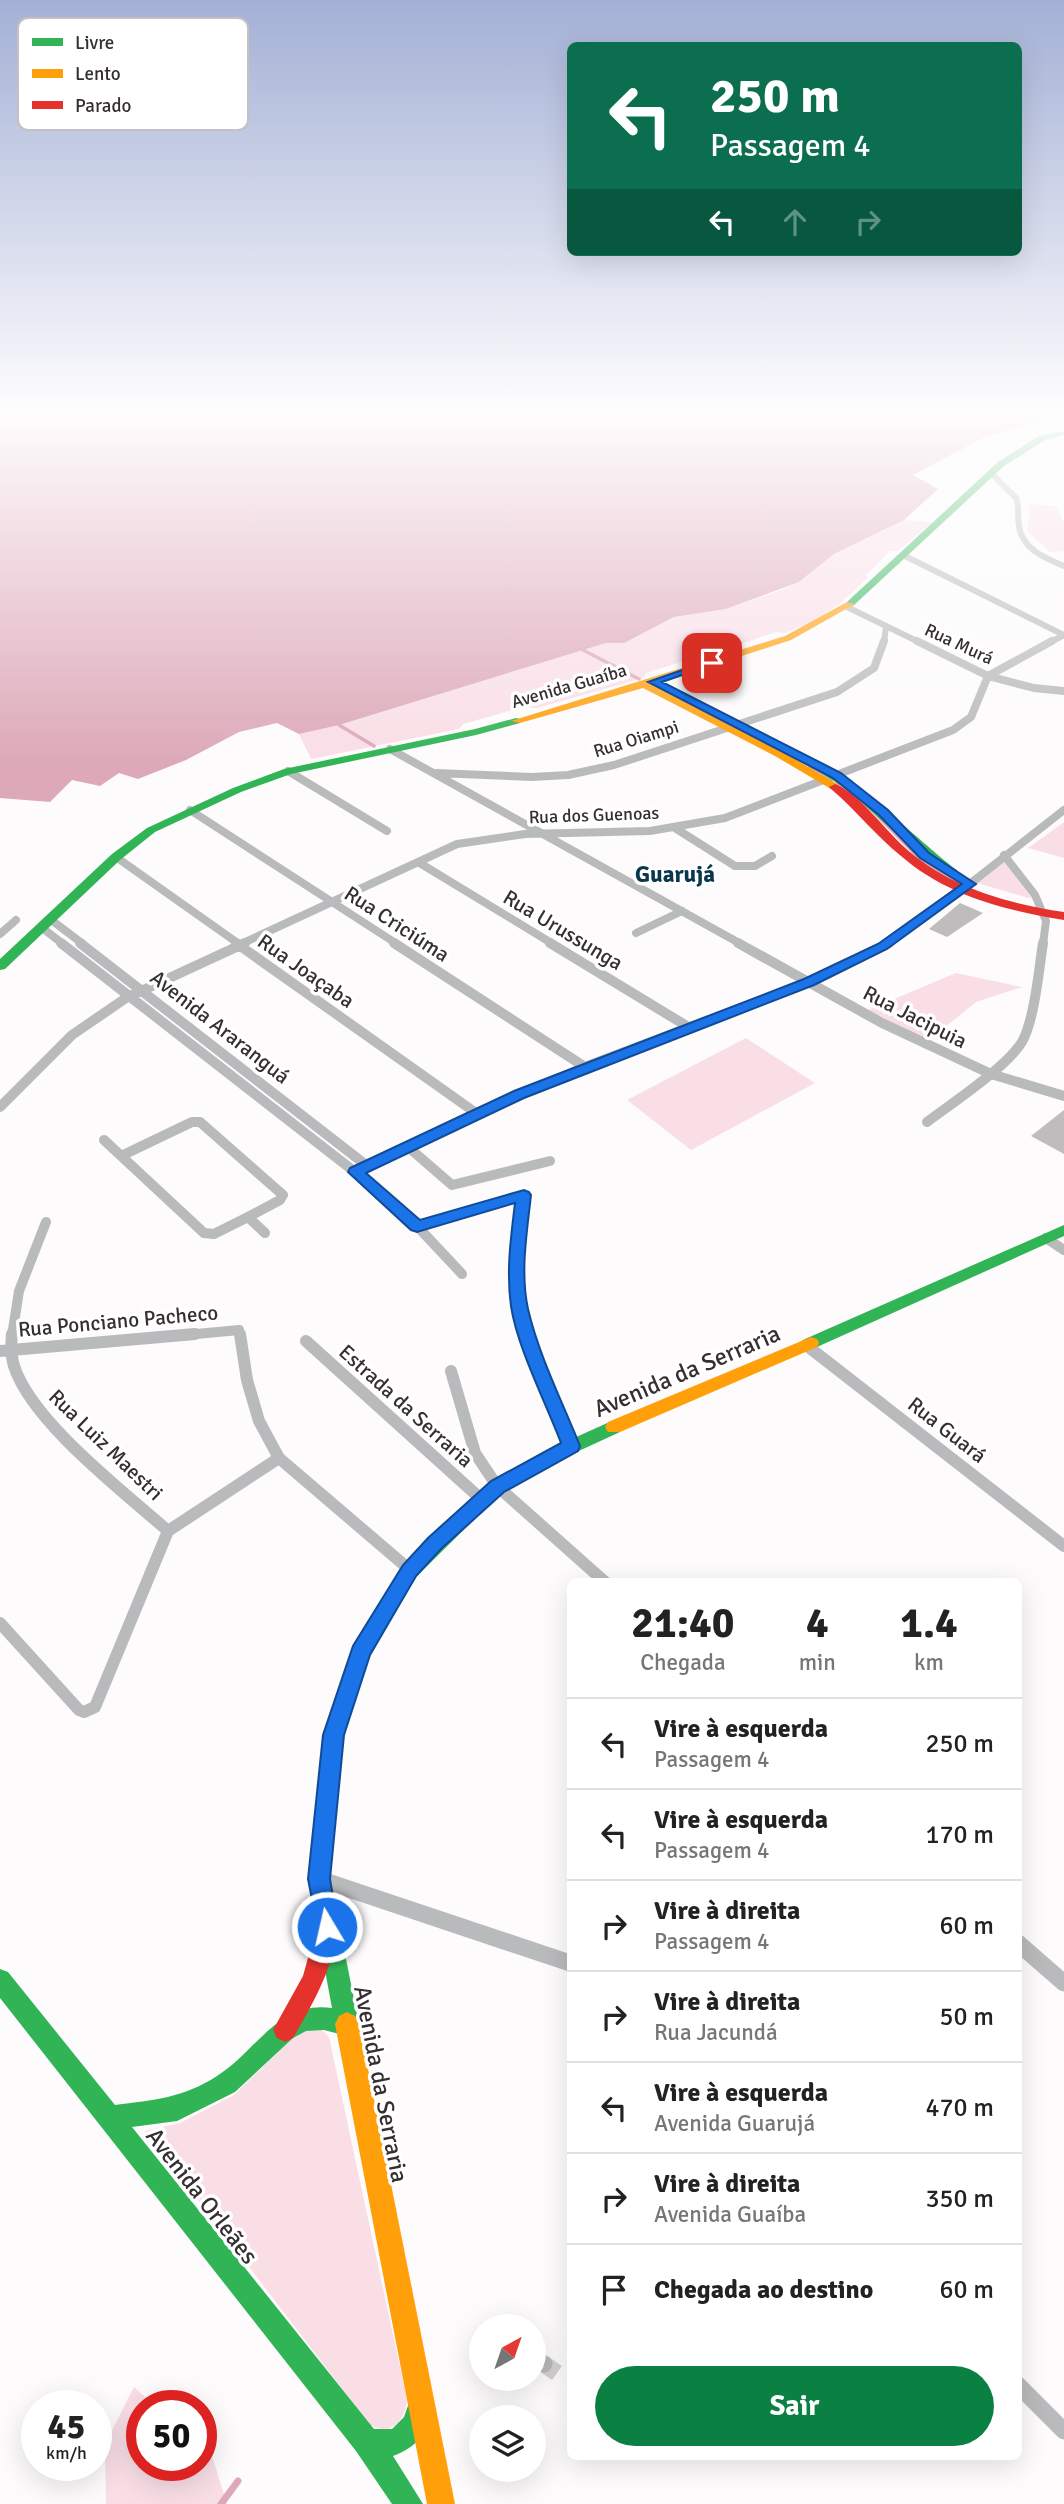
<!DOCTYPE html>
<html lang="pt">
<meta charset="utf-8">
<style>
body{margin:0;font-family:Signika,sans-serif;background:#f2f2f2;color:#222;height:100vh;display:flex;flex-direction:column;font-size:26px;white-space:nowrap}
*{box-sizing:border-box;margin:0}
p{font-size:23px;color:#767676}
.icon{flex:none;width:38px;height:38px;fill:none;stroke:currentColor;stroke-width:2;stroke-linecap:round;stroke-linejoin:round}
.map{position:relative;flex:1;overflow:hidden}
.details{position:absolute;left:567px;top:1578px;width:455px;height:882px;display:flex;flex-direction:column;background:#fff;border-radius:10px;box-shadow:0 7px 28px #0002}
.details>*{flex:none}
.banner{position:absolute;left:567px;top:42px;width:455px;height:214px;border-radius:10px;box-shadow:0 7px 28px #0002;background:#0b6e4f;color:#fff;overflow:hidden}
.needle{width:46px;rotate:40deg}
.fabs{position:absolute;left:469px;top:2314px;display:grid;gap:14px}
.fabs a{display:grid;place-items:center;width:77px;height:77px;border-radius:50%;background:#fff;box-shadow:0 7px 28px #0002;font-size:35px}
.speed{position:absolute;left:21px;top:2390px;display:flex;gap:14px;font-size:35px;font-weight:700;text-align:center}
.speed>*{display:grid;place-content:center;width:91px;height:91px;border-radius:50%;background:#fff;box-shadow:0 7px 28px #0002;line-height:1}
.speed small{font-size:18px;font-weight:400}
.speed .limit{border:10px solid #d22;background:#fff;color:#111}
.pin{position:absolute;display:grid;place-items:center;width:60px;height:60px;color:#fff;margin:-30px;border-radius:14px;box-shadow:0 4px 10px #0006}
.me{position:absolute;width:77px;margin:-38px;rotate:351deg;stroke-linejoin:round;filter:drop-shadow(0 0 5px #0008)}
.turn{display:flex;align-items:center;gap:24px;height:147px;padding:0 28px;font-size:32px}
.turn .icon{width:91px;height:91px;stroke-width:2.5}
.turn b{display:block;font-size:49px;line-height:60px}
.lanes{display:flex;align-items:center;height:66px;padding:0 28px;background:#0003;justify-content:center;gap:35px;direction:ltr}
.lanes .off{opacity:.35}
.eta{display:flex;justify-content:space-evenly;align-items:center;height:119px;text-align:center}
.eta b{font-size:42px;font-weight:800;line-height:49px}
.action{display:flex;gap:14px;margin-top:auto;padding:14px 28px}
.action a{flex:1;height:80px;border-radius:42px;background:#0b8043;color:#fff;font-size:28px;font-weight:800;line-height:80px;text-align:center}
ul{padding:0;list-style:none}
li{display:flex;align-items:center;gap:21px;height:91px;padding:0 28px;border-top:2px solid #e0e0e0}
li div{flex:1}
li b{display:block;font-size:26px}
li em{font-style:normal}
.map>svg:first-child{display:block}
.green{fill:#f9dee6}
.water{fill:#dda9b9}
.lines{fill:none;stroke-linecap:round;stroke-linejoin:round}
.stream-far1{stroke:#dda9b9;stroke-width:3.5}
.stream{stroke:#dda9b9;stroke-width:7}
.building{fill:#c0bcbd}
.street-tunnel{stroke:#d5d2d3;stroke-width:17;stroke-dasharray:17 8;stroke-linecap:butt}
.street-far4{stroke:#b9babb;stroke-width:6}
.street-far3{stroke:#b9babb;stroke-width:8}
.street-far2{stroke:#b9babb;stroke-width:10}
.street-far1{stroke:#b9babb;stroke-width:12}
.street{stroke:#b9babb;stroke-width:17}
.fast{fill:#30b455;fill-rule:evenodd}
.slow{fill:#ff9f0a;fill-rule:evenodd}
.jam{fill:#e5322d;fill-rule:evenodd}
.route{fill:#1a73e8;stroke:#114b97;stroke-width:2}
.labels{text-anchor:middle;dominant-baseline:central;stroke-width:7;stroke-linejoin:round;paint-order:stroke}
.far-street-label{font-size:18px;fill:#362f31;stroke:#fff}
.street-label{font-size:21px;fill:#362f31;stroke:#fff}
.far-district-label{font-size:23px;font-weight:bold;fill:#0b374d;stroke:#fff}
.near-street-label{font-size:24px;fill:#362f31;stroke:#fff}
.key{fill:#fff;stroke:#c3c1c1;stroke-width:2}
.key-label{font-size:19px;fill:#362f31}
</style>
<div class="map">
<svg width="1064" height="2504" viewBox="0 0 1064 2504">
<rect width="100%" height="100%" fill="#fdfbfc"/>
<!-- green -->
<path class="green" d="M1030,504l26,2 8,16v29l-14,1 -23,-21z
M904,520l29,2 -35,29h-8l-25,25 4,1 -30,27 -29,19 -25,10 -9,-1 -35,12 -1,4 -35,11 -8,-2 -51,16 -3,5 -106,30 -14,-1 -60,17 -4,5 -148,30 -12,-25 40,-9 267,-82h18l50,-26 52,-8 53,-18 20,-9 35,-28z
M1064,822v36l-36,-10z
M1003,858l29,41 -55,-16z
M956,973l66,14 -46,15 -48,39 -60,-31z
M746,1038l69,45 -124,67 -64,-50z
M320,2028l9,9 78,363c-2,16 -8,26 -23,30l-14,-5 -225,-294 35,-8 54,-28 67,-65z
M134,2387l21,19h-13v60h59v-18l12,11 14,45h-121l-1,-60z"/>
<!-- water -->
<path class="water" d="M0,411h1064v2l-83,26 -68,36 25,14 -34,31 -70,34 -35,28 -73,27 -52,8 -50,26h-18l-267,82 -40,9 -22,-11 -38,9 -53,28 -48,19 -19,-6 -19,13 -28,-6 -22,22 -50,-4z"/>
<g class="lines">
<!-- stream-far1 -->
<path class="stream-far1" d="M583,650l56,29
M339,725l35,21
M810,767l15,8
M838,783l37,30 46,47 35,22"/>
<!-- stream -->
<path class="stream" d="M221,2504l17,-23"/>
</g>
<!-- building -->
<path class="building" d="M960,903l23,10 -36,24 -18,-8z
M1064,1110v44l-33,-18z"/>
<g class="lines">
<!-- street-tunnel -->
<path class="street-tunnel" d="M544,2364l13,9"/>
<!-- street-far4 -->
<path class="street-far4" d="M992,474l24,24c4,9 1,18 3,28 3,23 26,32 45,40
M905,556l159,79
M847,607l74,36
M884,643l2,-17
M1049,643l15,-8"/>
<!-- street-far3 -->
<path class="street-far3" d="M917,641l71,35 46,12 30,3
M390,749l351,195
M288,771l99,60
M436,773l96,4 36,-2 46,-10 223,-73 37,-24 10,-27
M190,810l207,134
M675,828l60,38h20l17,-10
M1004,855l31,40 11,26 -3,23
M116,857l123,87
M418,862l135,82
M50,919l33,25
M41,927l22,17
M636,933l46,-22
M0,934l16,-14
M241,944l216,-100 68,-10 125,-3 75,-13 228,-88 18,-13 17,-41 64,-35
M887,944l75,-54 102,-80"/>
<!-- street-far2 -->
<path class="street-far2" d="M61,943l294,229 62,54 107,-31 -7,86 10,55
M80,943l286,222
M236,943l240,170
M394,943l191,124
M550,943l140,85
M738,943l144,80 109,51 73,22
M0,1107l72,-72 54,-37 119,-55
M927,1122c24,-18 86,-59 97,-84 11,-24 15,-69 19,-95
M104,1140l100,93 10,1 34,-17
M407,1146l45,39 98,-24
M121,1156l71,-34h8l83,73 -3,5 -32,17 17,16
M355,1172l121,-59 109,-46 224,-85 80,-39
M417,1226l45,48
M1046,1238l18,12
M12,1336l7,-45 27,-69
M175,1336l64,-6 1,6"/>
<!-- street-far1 -->
<path class="street-far1" d="M12,1334c-1,10 -1,22 2,32 18,56 110,126 154,165
M240,1334l7,46 12,41 20,37 131,112
M527,1334l44,112
M306,1341l175,158
M806,1345l258,201
M0,1351l195,-17
M451,1371l24,82 22,33 108,96
M0,1623l79,87 5,2 11,-5 73,-176 111,-73"/>
<!-- street -->
<path class="street" d="M319,1879l251,84
M1018,1943l46,40
M537,2362l7,2
M1018,2385l46,46"/>
<!-- fast -->
<path class="fast" d="M1064,431v4l-19,5 -41,26 -151,140h-6v-4l151,-140 41,-26z
M516,718l4,1v4l-44,12 -185,39 -50,18 -86,40 -35,28 -115,109 -5,1v-11l112,-105 35,-26 86,-40 51,-19 191,-40z
M813,764c25,-3 118,88 144,106v6c-18,2 -88,-69 -107,-84 -12,-9 -24,-16 -37,-24z
M1064,1225v11l-247,111h-12l-2,-4 2,-4z
M614,1420l6,2 3,5 -3,5 -63,29 -54,30 -86,85 -48,79 -26,80 -13,144 29,145 -4,8 -8,4 -23,-6 -18,1 -13,7 -58,54 -58,29 -45,6 242,302h18l12,-12 7,-20 10,-4 10,4 4,10c-8,25 -17,40 -42,49l30,48h-31l-36,-53 -356,-453v-29l8,3 107,133c39,-5 68,-7 102,-29 39,-24 61,-76 115,-68l-24,-129 15,-144 30,-89 50,-82 88,-83 54,-30z"/>
<!-- slow -->
<path class="slow" d="M847,602l8,2 -64,36 -138,45 130,67 56,33v4h-8l-56,-33 -132,-68 -123,35 -9,-2 274,-85z
M811,1337l6,2 2,4 -2,4 -197,85h-12l-3,-5 3,-5z
M347,2012l8,4 4,8 96,480h-28l-92,-480 4,-8z"/>
<!-- jam -->
<path class="jam" d="M835,784c22,8 49,44 67,61 45,42 103,58 162,67v8c-59,-10 -117,-24 -163,-64 -25,-20 -45,-46 -70,-67l-2,-2z
M325,1922l8,3c11,27 -26,89 -40,113l-8,4 -8,-4 -4,-8 30,-54 14,-51z"/>
</g>
<!-- sky -->
<linearGradient id="sky" x2="0" y2="1"><stop stop-color="#a3b0d5"/><stop offset="0.54" stop-color="#fefdfe"/><stop offset="1" stop-color="#fefdfe" stop-opacity="0"/></linearGradient>
<rect width="1064" height="761" fill="url(#sky)"/>
<!-- route -->
<path class="route" d="M708,661l9,2 -55,19 179,91 47,37 41,43 47,31 -89,65 -73,36 -290,113 -158,75 54,47 104,-30 5,2 2,3c-4,37 -11,77 -3,114 11,47 34,92 52,137l-2,5 -74,41 -63,57 -25,27 -46,79 -26,80 -14,144 8,48 -3,8 -8,3 -8,-3 -11,-56 15,-144 30,-89 50,-81 25,-27 63,-57 70,-38c-15,-40 -44,-96 -50,-137 -5,-35 0,-69 4,-103l-98,29 -6,-2 -63,-58 2,-4 164,-77 290,-112 74,-35 84,-60 -42,-26 -41,-43 -46,-37 -185,-96z"/>
<g class="labels">
<!-- far-street labels -->
<g class="far-street-label">
<text transform="translate(959 644) rotate(25)">Rua Murá</text>
<text transform="translate(569 686) rotate(-16)">Avenida Guaíba</text>
<text transform="translate(636 739) rotate(-17)">Rua Oiampi</text>
<text transform="translate(594 815) rotate(-2)">Rua dos Guenoas</text>
</g>
<!-- street labels -->
<g class="street-label">
<text transform="translate(397 924) rotate(33)">Rua Criciúma</text>
<text transform="translate(563 930) rotate(31)">Rua Urussunga</text>
<text transform="translate(306 971) rotate(35)">Rua Joaçaba</text>
<text transform="translate(915 1017) rotate(27)">Rua Jacipuia</text>
<text transform="translate(220 1027) rotate(38)">Avenida Araranguá</text>
<text transform="translate(118 1321) rotate(-5)">Rua Ponciano Pacheco</text>
<text transform="translate(406 1406) rotate(42)">Estrada da Serraria</text>
<text transform="translate(947 1430) rotate(38)">Rua Guará</text>
<text transform="translate(106 1445) rotate(44)">Rua Luiz Maestri</text>
</g>
<!-- far-district labels -->
<g class="far-district-label">
<text x="675" y="874">Guarujá</text>
</g>
<!-- near-street labels -->
<g class="near-street-label">
<text transform="translate(687 1371) rotate(-23)">Avenida da Serraria</text>
<text transform="translate(381 2084) rotate(79)">Avenida da Serraria</text>
<text transform="translate(202 2196) rotate(52)">Avenida Orleães</text>
</g>
</g>
<!-- legend -->
<rect x="18" y="18" width="230" height="112" rx="10" class="key"/>
<rect x="32" y="38" width="31" height="8" fill="#30b455"/>
<rect x="32" y="69" width="31" height="9" fill="#ff9f0a"/>
<rect x="32" y="101" width="31" height="8" fill="#e5322d"/>
<g class="key-label">
<text x="75" y="49">Livre</text>
<text x="75" y="80">Lento</text>
<text x="75" y="112">Parado</text>
</g>
</svg>
<div class="fabs">
<a><svg class="needle" viewBox="-14 -14 28 28"><path d="M0-13l5 13h-10z" fill="#e53935"/><path d="M0 13l5-13h-10z" fill="#767676"/></svg></a>
<a><svg class="icon" aria-label="layers" viewBox="0 0 24 24"><path d="M12 4l9 5-9 5-9-5zM3 14l9 5 9-5"/></svg></a>
</div>
<div class="speed"><div>45<small>km/h</small></div><div class="limit">50</div></div>
<div class="pin" style="left:712px;top:663px;background:#d93025"><svg class="icon" aria-label="arrive" viewBox="0 0 24 24"><path d="M6 21V4h12l-3 4 3 4H6"/></svg></div>
<svg class="me" style="left:327px;top:1927px" viewBox="-20 -20 40 40"><circle r="17" fill="#1a73e8" stroke="#fff" stroke-width="3"/><path d="M0-11L8 9 0 5-8 9z" fill="#fff"/></svg>
<div class="banner">
<div class="turn"><svg class="icon" aria-label="left" viewBox="0 0 24 24"><path d="M17 20v-9H6M10 6l-5 5 5 5"/></svg><div><b>250 m</b>Passagem 4</div></div>
<div class="lanes"><svg class="icon" aria-label="left" viewBox="0 0 24 24"><path d="M17 20v-9H6M10 6l-5 5 5 5"/></svg><svg class="icon off" aria-label="ahead" viewBox="0 0 24 24"><path d="M12 20V5M6 11l6-6 6 6"/></svg><svg class="icon off" aria-label="right" viewBox="0 0 24 24"><path d="M7 20v-9h11M14 6l5 5-5 5"/></svg></div>
</div>
<section class="details">
<div class="eta">
<div><b>21:40</b><p>Chegada</p></div>
<div><b>4</b><p>min</p></div>
<div><b>1.4</b><p>km</p></div>
</div>
<ul>
<li><svg class="icon" aria-label="left" viewBox="0 0 24 24"><path d="M17 20v-9H6M10 6l-5 5 5 5"/></svg><div><b>Vire à esquerda</b><p>Passagem 4</p></div><em>250 m</em></li>
<li><svg class="icon" aria-label="left" viewBox="0 0 24 24"><path d="M17 20v-9H6M10 6l-5 5 5 5"/></svg><div><b>Vire à esquerda</b><p>Passagem 4</p></div><em>170 m</em></li>
<li><svg class="icon" aria-label="right" viewBox="0 0 24 24"><path d="M7 20v-9h11M14 6l5 5-5 5"/></svg><div><b>Vire à direita</b><p>Passagem 4</p></div><em>60 m</em></li>
<li><svg class="icon" aria-label="right" viewBox="0 0 24 24"><path d="M7 20v-9h11M14 6l5 5-5 5"/></svg><div><b>Vire à direita</b><p>Rua Jacundá</p></div><em>50 m</em></li>
<li><svg class="icon" aria-label="left" viewBox="0 0 24 24"><path d="M17 20v-9H6M10 6l-5 5 5 5"/></svg><div><b>Vire à esquerda</b><p>Avenida Guarujá</p></div><em>470 m</em></li>
<li><svg class="icon" aria-label="right" viewBox="0 0 24 24"><path d="M7 20v-9h11M14 6l5 5-5 5"/></svg><div><b>Vire à direita</b><p>Avenida Guaíba</p></div><em>350 m</em></li>
<li><svg class="icon" aria-label="arrive" viewBox="0 0 24 24"><path d="M6 21V4h12l-3 4 3 4H6"/></svg><div><b>Chegada ao destino</b></div><em>60 m</em></li>
</ul>
<div class="action"><a>Sair</a></div>
</section>
</div>
